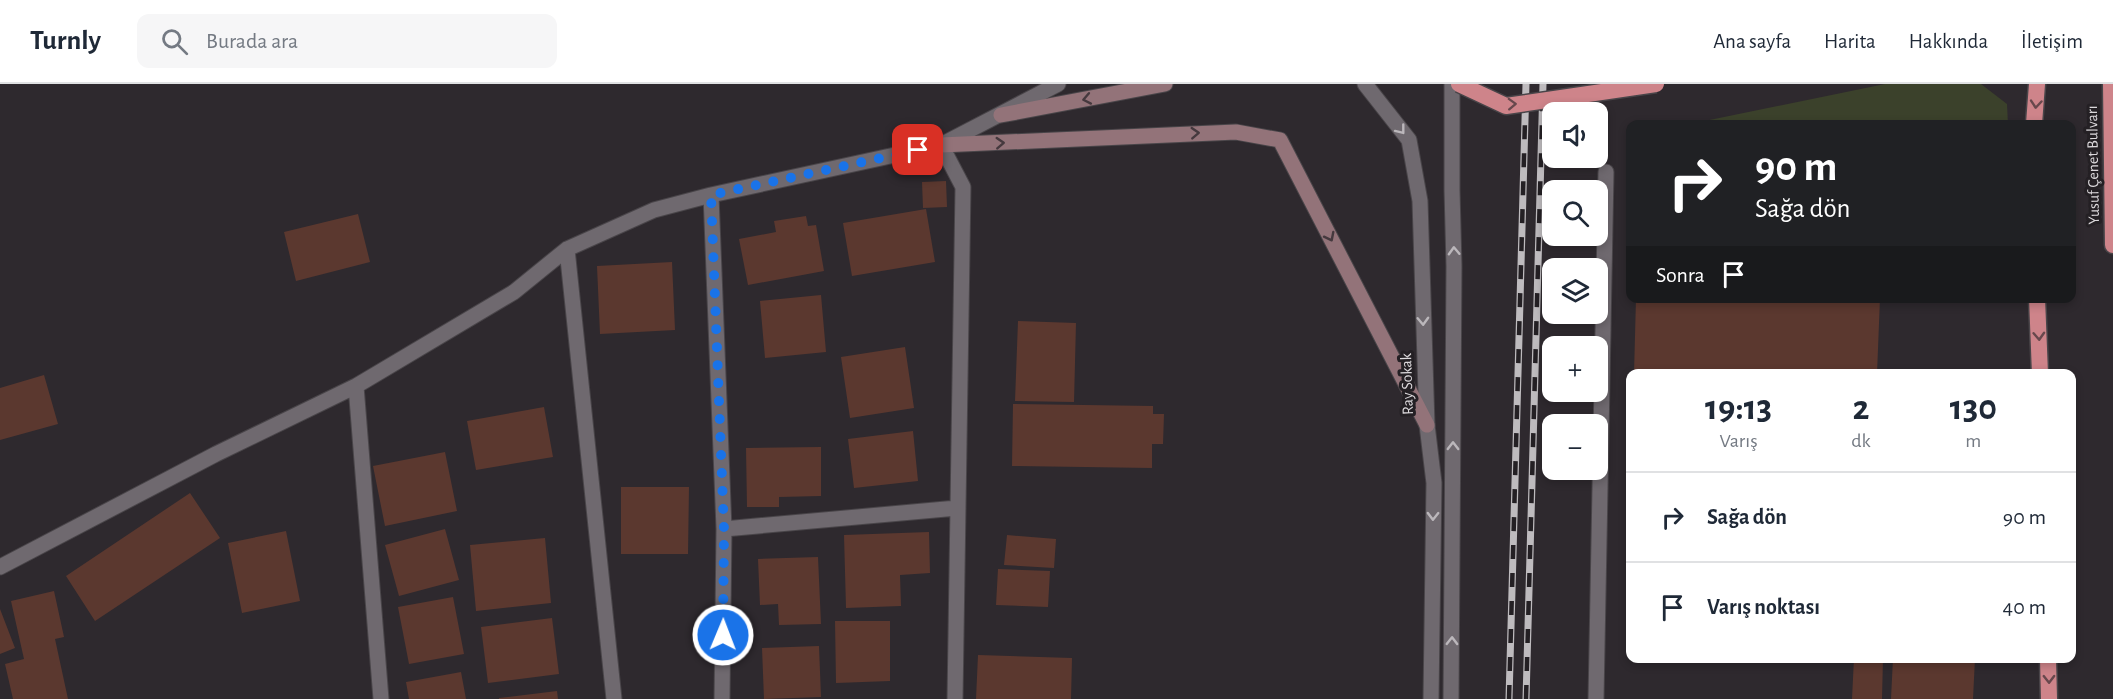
<!DOCTYPE html>
<html lang="tr">
<meta charset="utf-8">
<style>
body{margin:0;font-family:"Alegreya Sans",sans-serif;background:#f6f6f7;color:#1f2937;height:100vh;display:flex;flex-direction:column;font-size:22px;white-space:nowrap}
*{box-sizing:border-box;margin:0}
p{font-size:20px;color:#747a83}
.icon{flex:none;width:33px;height:33px;fill:none;stroke:currentColor;stroke-width:2;stroke-linecap:round;stroke-linejoin:round}
.map{position:relative;flex:1;overflow:hidden}
.panel{position:absolute;left:1626px;top:285px;width:450px;height:294px;display:flex;flex-direction:column;background:#fff;border-radius:12px;box-shadow:0 3px 9px #0003}
.panel>*{flex:none}
.hud{position:absolute;left:1626px;top:36px;width:450px;height:183px;border-radius:12px;box-shadow:0 3px 9px #0003;background:#202124;color:#fff;overflow:hidden}
.buttons{position:absolute;left:1542px;top:18px;display:grid;gap:12px}
.buttons a{display:grid;place-items:center;width:66px;height:66px;border-radius:12px;background:#fff;box-shadow:0 3px 9px #0003;font-size:30px}
.pin{position:absolute;display:grid;place-items:center;width:51px;height:51px;color:#fff;margin:-26px;border-radius:12px;box-shadow:0 3px 9px #0006}
.me{position:absolute;width:66px;margin:-33px;rotate:1deg;stroke-linejoin:round;filter:drop-shadow(0 0 4px #0008)}
.turn{display:flex;align-items:center;gap:21px;height:126px;padding:0 30px;font-size:27px}
.turn .icon{width:78px;height:78px;stroke-width:2.5}
.turn b{display:block;font-size:42px;line-height:51px}
.then{display:flex;align-items:center;height:57px;padding:0 30px;background:#0003;gap:12px;font-size:22px}
.eta{display:flex;justify-content:space-evenly;align-items:center;height:102px;text-align:center}
.eta b{font-size:36px;font-weight:600;line-height:42px}
ul{padding:0;list-style:none}
li{display:flex;align-items:center;gap:18px;height:90px;padding:0 30px;border-top:2px solid #e0e1e3}
li div{flex:1}
li b{display:block;font-size:22px}
li em{font-style:normal}
header{display:flex;align-items:center;gap:36px;box-sizing:border-box;height:84px;padding:0 30px;background:#fff;border-bottom:2px solid #e0e1e3}
header strong{font-size:28px}
nav{display:flex;gap:33px;margin-inline-start:auto;font-size:21px}
.search{width:420px;height:54px;background:#f6f6f7;display:flex;align-items:center;gap:15px;box-sizing:border-box;padding:0 21px;border-radius:12px;color:#747a83;font-size:22px}
.map>svg:first-child{display:block}
.green{fill:#3b412b}
.building{fill:#5b382f}
.lines{fill:none;stroke-linecap:round;stroke-linejoin:round}
.minor-casing{stroke:#494549;stroke-width:17}
.tertiary-casing{stroke:#494549;stroke-width:17}
.secondary-casing{stroke:#494549;stroke-width:17}
.trunk-casing{stroke:#494549;stroke-width:19}
.minor{stroke:#6f696f;stroke-width:15}
.tertiary{stroke:#6f696f;stroke-width:15}
.secondary{stroke:#937379;stroke-width:15}
.trunk{stroke:#ce848a;stroke-width:16}
.rail-casing{stroke:#bebbbe;stroke-width:7}
.rail{stroke:#242024;stroke-width:4.5;stroke-dasharray:14;stroke-linecap:butt}
.trunk-bridge-casing{stroke:#494549;stroke-width:19;stroke-linecap:butt}
.trunk-bridge{stroke:#ce848a;stroke-width:16}
.oneway{stroke:#45393e}
.oneway2{stroke:#68484d}
.oneway3{stroke:#bbb7bb}
.route{stroke:#1a73e8;stroke-width:10;stroke-dasharray:0 18}
.labels{text-anchor:middle;dominant-baseline:central;stroke-width:6;stroke-linejoin:round;paint-order:stroke}
.street-label{font-size:16px;fill:#dbd8db;stroke:#242024}
</style>
<header>
<strong>Turnly</strong>
<div class="search"><svg class="icon" aria-label="search" viewBox="0 0 24 24"><circle cx="10" cy="10" r="6"/><path d="M15 15l6 6"/></svg>Burada ara</div>
<nav><a>Ana sayfa</a><a>Harita</a><a>Hakkında</a><a>İletişim</a></nav>
</header>
<div class="map">
<svg width="2113" height="615" viewBox="0 0 2113 615">
<rect width="100%" height="100%" fill="#2e292e"/>
<!-- green -->
<path class="green" d="M1885,0h96l26,20 1,20h-318z"/>
<!-- building -->
<path class="building" d="M946,97l1,26 -24,1 -1,-26z
M926,125l9,53 -83,14 -9,-53z
M358,130l12,48 -74,19 -12,-49z
M806,132l2,10 8,-1 8,46 -76,14 -9,-46 37,-7 -2,-11z
M672,178l3,68 -75,4 -3,-68z
M821,211l5,57 -61,6 -5,-57z
M1636,214h244l-3,76h-243z
M1018,237l58,2 -2,79 -59,-1z
M905,263l9,61 -64,10 -9,-61z
M44,291l14,49 -58,16v-52z
M1013,320l140,2v8h11l-1,30h-11v24l-140,-2z
M544,323l9,50 -77,13 -9,-49z
M913,347l5,50 -64,7 -6,-49z
M821,363v49l-42,1v10h-32l-1,-59z
M445,368l12,59 -72,15 -12,-60z
M621,403h68l-1,67h-67z
M190,409l30,45 -125,83 -29,-45z
M445,445l14,51 -60,16 -14,-51z
M286,447l14,70 -58,12 -14,-70z
M929,448l1,41 -30,2 1,31 -55,2 -2,-73z
M1007,451l49,4 -2,29 -50,-3z
M545,454l6,65 -75,8 -6,-66z
M818,473l3,67 -42,1 -1,-21 -18,1 -2,-46z
M998,485l52,2 -2,36 -52,-2z
M54,507l10,46 -9,2 13,60h-55l-8,-35 19,-5 -13,-58z
M453,513l11,57 -55,10 -11,-57z
M0,525l15,39 -15,6z
M552,534l7,56 -71,9 -7,-56z
M835,537h55v60l-54,2z
M819,562l2,51 -57,2 -2,-51z
M978,571l94,3 -1,41h-95z
M1854,574h29l-1,41h-30z
M1893,574h82l-2,41h-82z
M461,588l5,27h-57l-3,-17z
M557,607l1,8h-59v-1z"/>
<g class="lines">
<!-- minor casing -->
<g class="minor-casing">
<path id="minor" d="M711,111l13,334 -2,170
M567,165l47,450
M356,302l25,313
M724,445l233,-21
M0,483l216,-113 140,-68 158,-94 53,-43 87,-39 57,-15 230,-50 22,42 -8,512"/>
</g>
<!-- tertiary casing -->
<g class="tertiary-casing">
<path id="tertiary" d="M1365,0l44,56 11,61 7,224 7,58 -3,216
M941,61l117,-61
M1451,615l3,-433 -2,-76v-106
M1596,615l10,-527"/>
</g>
<!-- secondary casing -->
<g class="secondary-casing">
<path id="secondary" d="M1001,31l164,-31
M941,61l295,-13 44,8 147,285"/>
</g>
<!-- trunk casing -->
<g class="trunk-casing">
<path id="trunk" d="M2111,0l2,161
M2034,40l3,-40
M2037,214l3,76
M2048,574l1,41"/>
</g>
<!-- minor -->
<use href="#minor" class="minor"/>
<!-- tertiary -->
<use href="#tertiary" class="tertiary"/>
<!-- secondary -->
<use href="#secondary" class="secondary"/>
<!-- trunk -->
<use href="#trunk" class="trunk"/>
<!-- rail casing -->
<g class="rail-casing">
<path id="rail" d="M1509,615l17,-615
M1526,615l17,-615"/>
</g>
<!-- rail -->
<use href="#rail" class="rail"/>
<!-- trunk-bridge casing -->
<g class="trunk-bridge-casing">
<path id="trunk-bridge" d="M1459,0l47,22 150,-22"/>
</g>
<!-- trunk-bridge -->
<use href="#trunk-bridge" class="trunk-bridge"/>
</g>
<!-- one-way arrows -->
<defs><path id="oneway-chevron" d="M-2-3.5L2.5 0L-2 3.5" fill="none" stroke-width="1.6" stroke-linecap="round" stroke-linejoin="round" transform="scale(1.5)"/></defs>
<g class="oneway">
<use href="#oneway-chevron" transform="translate(1087 15) rotate(169)"/>
<use href="#oneway-chevron" transform="translate(1195 49) rotate(-3)"/>
<use href="#oneway-chevron" transform="translate(1000 59) rotate(-3)"/>
<use href="#oneway-chevron" transform="translate(1330 153) rotate(63)"/>
</g>
<g class="oneway2">
<use href="#oneway-chevron" transform="translate(1512 20) rotate(-2)"/>
<use href="#oneway-chevron" transform="translate(2036 20) rotate(95)"/>
<use href="#oneway-chevron" transform="translate(2039 252) rotate(87)"/>
<use href="#oneway-chevron" transform="translate(2049 595) rotate(89)"/>
</g>
<g class="oneway3">
<use href="#oneway-chevron" transform="translate(1401 46) rotate(52)"/>
<use href="#oneway-chevron" transform="translate(1454 167) rotate(-92)"/>
<use href="#oneway-chevron" transform="translate(1423 237) rotate(88)"/>
<use href="#oneway-chevron" transform="translate(1453 362) rotate(-90)"/>
<use href="#oneway-chevron" transform="translate(1433 432) rotate(91)"/>
<use href="#oneway-chevron" transform="translate(1452 557) rotate(-89)"/>
</g>
<g class="lines">
<!-- route -->
<path class="route" d="M723,551l1,-105 -13,-335 207,-45"/>
</g>
<g class="labels">
<!-- street labels -->
<g class="street-label">
<text transform="translate(2093 81) rotate(-91)">Yusuf Çenet Bulvarı</text>
<text transform="translate(1407 300) rotate(-92)">Ray Sokak</text>
</g>
</g>
</svg>
<div class="buttons">
<a><svg class="icon" aria-label="sound" viewBox="0 0 24 24"><path d="M4 9h4l5-4v14l-5-4H4zM17 9q2 3 0 6"/></svg></a>
<a><svg class="icon" aria-label="search" viewBox="0 0 24 24"><circle cx="10" cy="10" r="6"/><path d="M15 15l6 6"/></svg></a>
<a><svg class="icon" aria-label="layers" viewBox="0 0 24 24"><path d="M12 4l9 5-9 5-9-5zM3 14l9 5 9-5"/></svg></a>
<a>+</a>
<a>−</a>
</div>
<div class="pin" style="left:918px;top:66px;background:#d93025"><svg class="icon" aria-label="arrive" viewBox="0 0 24 24"><path d="M6 21V4h12l-3 4 3 4H6"/></svg></div>
<svg class="me" style="left:723px;top:551px" viewBox="-20 -20 40 40"><circle r="17" fill="#1a73e8" stroke="#fff" stroke-width="3"/><path d="M0-11L8 9 0 5-8 9z" fill="#fff"/></svg>
<div class="hud">
<div class="turn"><svg class="icon" aria-label="right" viewBox="0 0 24 24"><path d="M7 20v-9h11M14 6l5 5-5 5"/></svg><div><b>90 m</b>Sağa dön</div></div>
<div class="then">Sonra<svg class="icon" aria-label="arrive" viewBox="0 0 24 24"><path d="M6 21V4h12l-3 4 3 4H6"/></svg></div>
</div>
<section class="panel">
<div class="eta">
<div><b>19:13</b><p>Varış</p></div>
<div><b>2</b><p>dk</p></div>
<div><b>130</b><p>m</p></div>
</div>
<ul>
<li><svg class="icon" aria-label="right" viewBox="0 0 24 24"><path d="M7 20v-9h11M14 6l5 5-5 5"/></svg><div><b>Sağa dön</b></div><em>90 m</em></li>
<li><svg class="icon" aria-label="arrive" viewBox="0 0 24 24"><path d="M6 21V4h12l-3 4 3 4H6"/></svg><div><b>Varış noktası</b></div><em>40 m</em></li>
</ul>
</section>
</div>
